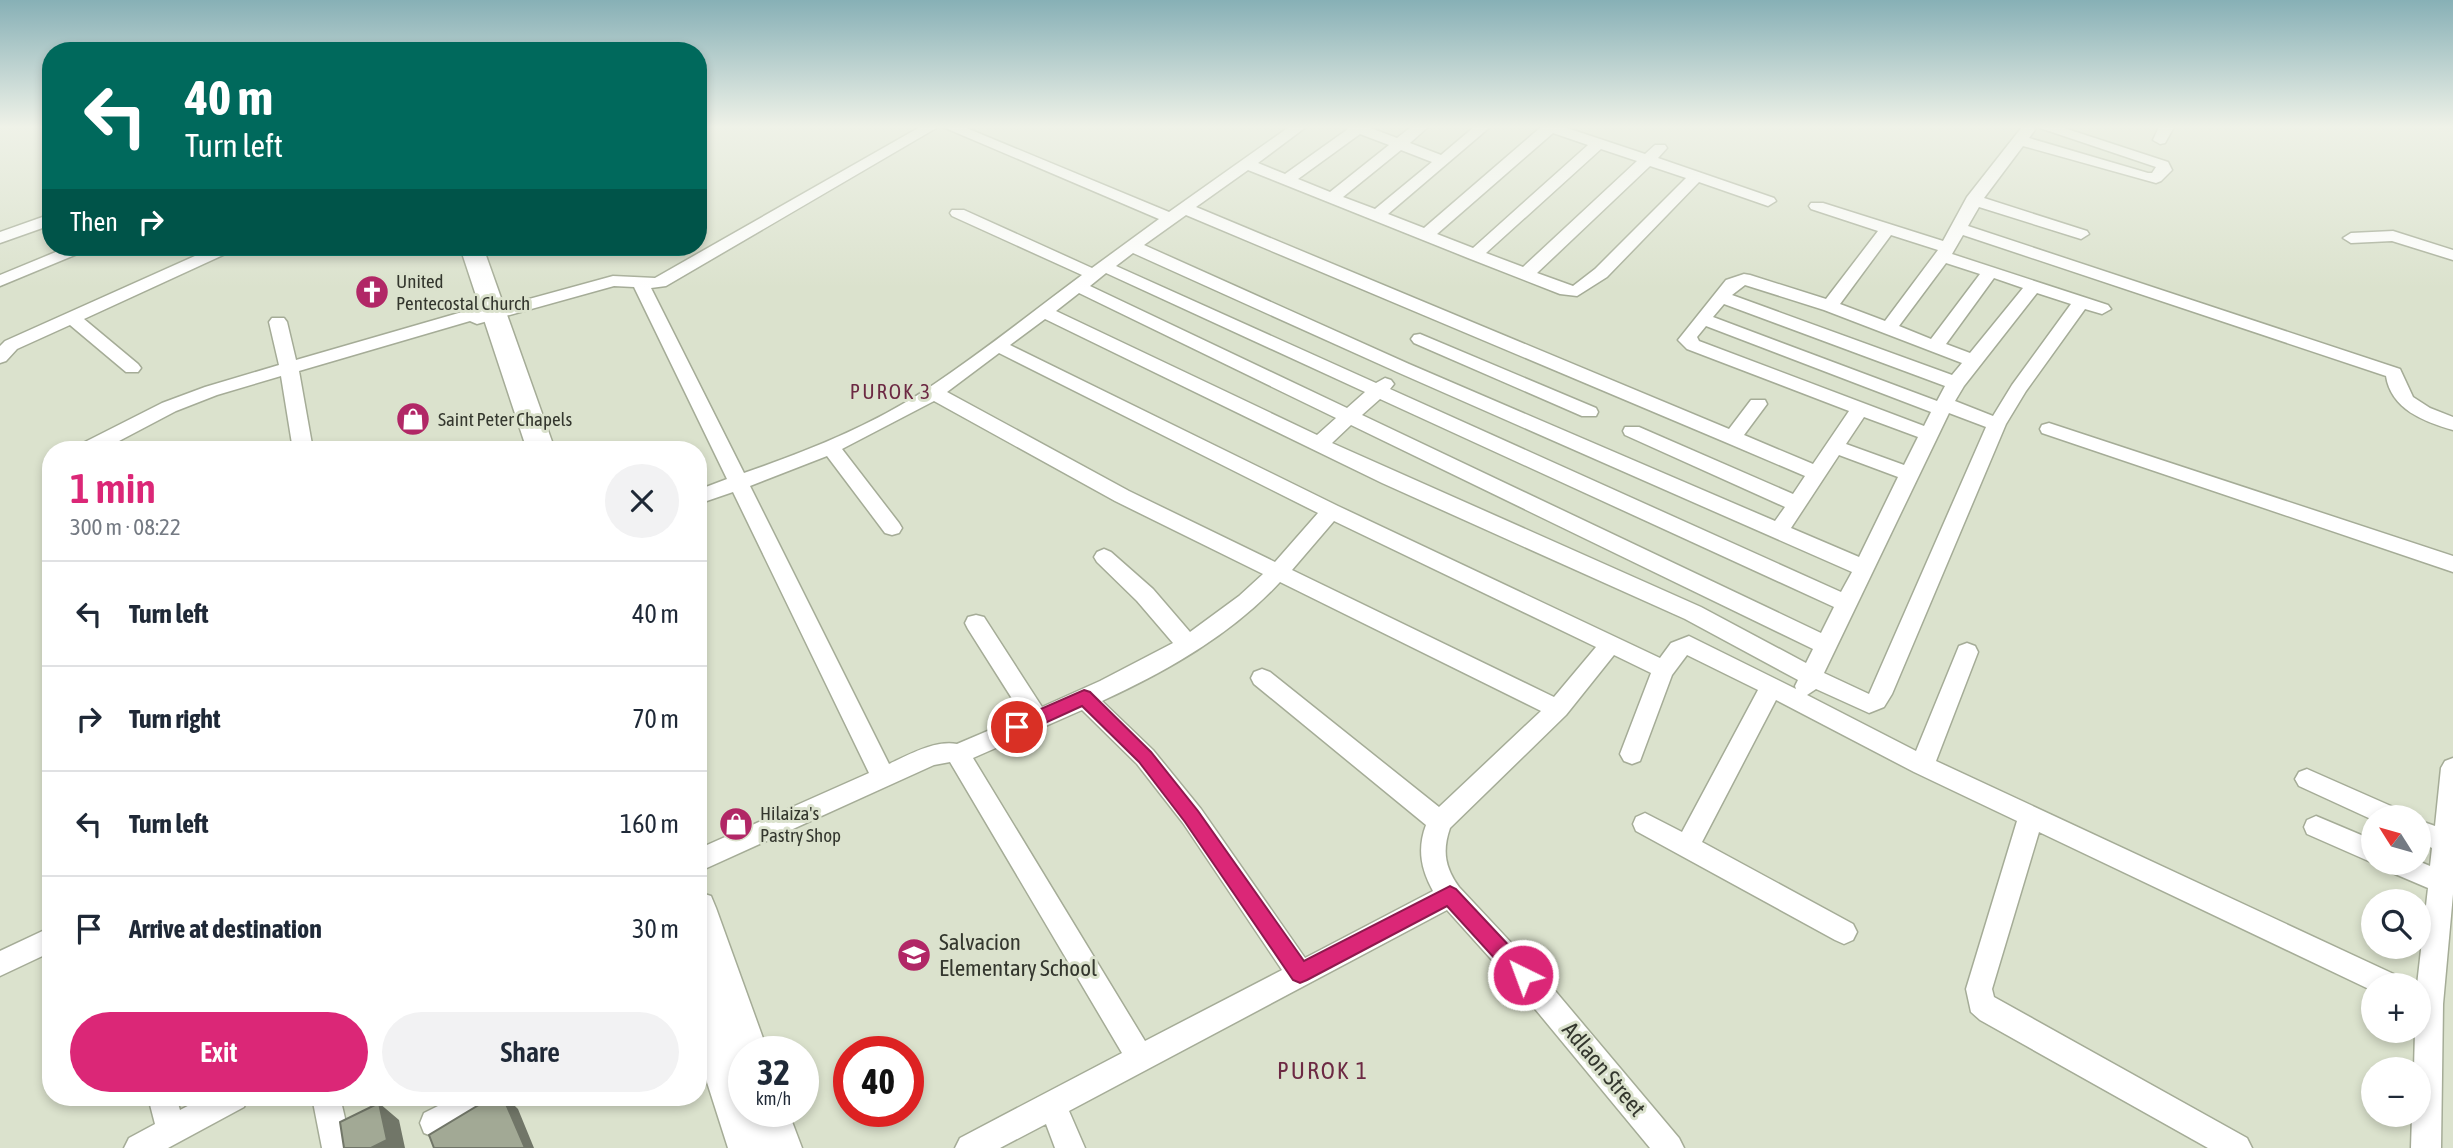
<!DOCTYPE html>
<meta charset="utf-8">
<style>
body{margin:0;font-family:"Asap Condensed",sans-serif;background:#f2f2f3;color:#1f2937;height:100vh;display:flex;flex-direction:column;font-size:26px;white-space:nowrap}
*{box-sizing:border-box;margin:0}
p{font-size:23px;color:#747a83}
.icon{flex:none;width:38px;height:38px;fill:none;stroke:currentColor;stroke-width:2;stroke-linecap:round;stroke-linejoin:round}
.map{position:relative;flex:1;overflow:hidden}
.sheet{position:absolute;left:42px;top:441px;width:665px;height:665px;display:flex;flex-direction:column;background:#fff;border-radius:28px;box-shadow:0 4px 10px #0003}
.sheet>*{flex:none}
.banner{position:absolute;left:42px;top:42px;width:665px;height:214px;border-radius:28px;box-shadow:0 4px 10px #0003;background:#00695c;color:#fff;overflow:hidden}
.needle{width:46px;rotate:307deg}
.buttons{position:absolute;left:2361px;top:805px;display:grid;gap:14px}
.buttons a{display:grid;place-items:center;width:70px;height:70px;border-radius:50%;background:#fff;box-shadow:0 4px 10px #0003;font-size:35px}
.speed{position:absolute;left:728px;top:1036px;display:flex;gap:14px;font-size:35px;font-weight:700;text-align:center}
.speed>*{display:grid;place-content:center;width:91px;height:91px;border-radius:50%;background:#fff;box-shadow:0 4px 10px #0003;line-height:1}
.speed small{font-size:18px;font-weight:400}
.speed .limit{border:10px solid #d22;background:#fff;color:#111}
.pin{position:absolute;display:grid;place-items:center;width:60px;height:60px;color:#fff;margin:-30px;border:4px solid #fff;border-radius:50%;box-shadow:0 2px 7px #0007}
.me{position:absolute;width:77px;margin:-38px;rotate:318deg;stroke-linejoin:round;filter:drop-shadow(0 0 5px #0008)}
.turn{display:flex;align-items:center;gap:24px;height:147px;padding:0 28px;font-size:32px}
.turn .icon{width:91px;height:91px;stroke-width:2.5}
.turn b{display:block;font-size:49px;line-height:60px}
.then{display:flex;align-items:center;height:66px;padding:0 28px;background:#0003;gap:14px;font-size:26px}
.round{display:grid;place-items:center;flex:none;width:74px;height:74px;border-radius:37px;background:#f2f2f3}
.summary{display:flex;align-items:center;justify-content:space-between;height:119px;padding:0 28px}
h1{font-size:42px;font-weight:600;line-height:52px;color:#db2777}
.primary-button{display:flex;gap:14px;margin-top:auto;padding:14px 28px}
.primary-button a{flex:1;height:80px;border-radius:42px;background:#db2777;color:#fff;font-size:28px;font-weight:600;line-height:80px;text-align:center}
.primary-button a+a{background:#f2f2f3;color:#1f2937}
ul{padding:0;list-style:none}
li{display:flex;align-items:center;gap:21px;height:105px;padding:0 28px;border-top:2px solid #e0e1e3}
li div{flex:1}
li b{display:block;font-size:26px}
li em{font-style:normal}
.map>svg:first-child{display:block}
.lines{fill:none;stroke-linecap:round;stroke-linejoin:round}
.minor-casing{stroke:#a5ac97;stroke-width:3}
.highway-casing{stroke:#a5ac97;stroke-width:3}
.minor{fill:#fff;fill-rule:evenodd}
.highway{fill:#fff;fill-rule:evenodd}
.shaded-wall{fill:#717668}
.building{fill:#a2a995;stroke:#717668;stroke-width:2}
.route{fill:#db2777;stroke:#8e194d;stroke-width:2}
.labels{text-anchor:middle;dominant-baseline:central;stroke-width:6;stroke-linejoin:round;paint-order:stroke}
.poi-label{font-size:19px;fill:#34372e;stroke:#dbe2cd;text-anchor:start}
.neighbourhood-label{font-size:21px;letter-spacing:2px;fill:#6c2943;stroke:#dbe2cd}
.near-poi-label{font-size:23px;fill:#34372e;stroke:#dbe2cd;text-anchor:start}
.near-street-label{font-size:23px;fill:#34372e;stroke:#dbe2cd}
.near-neighbourhood-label{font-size:24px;letter-spacing:2px;fill:#6c2943;stroke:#dbe2cd}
</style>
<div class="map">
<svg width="2453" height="1148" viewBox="0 0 2453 1148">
<rect width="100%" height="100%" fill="#dbe2cd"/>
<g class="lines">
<!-- minor casing -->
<g class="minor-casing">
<path id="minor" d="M920,127h18l-272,159 -15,2 93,185c63,-22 127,-47 183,-84 53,-35 104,-76 155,-114l-130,-59 -2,-3 2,-3h12l128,58 67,-49 -216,-92h21l205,85 120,-85h17l-48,36 27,11 63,-45 -1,-2h21l29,11 14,-11h17l-18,16 31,12 33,-28h16l-102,87 36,14 117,-101h23l81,27 10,-9h10l2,3 -9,10 116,40 2,3 -8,5 -69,-24 -92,95 -30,19 -17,-2 -92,-36 -220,-88 -52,37 533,222 22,-29h14l2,4 -23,31 69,29 36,-53 -162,-62 -9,-9 48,-60 18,-6 6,1 76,24 52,-68 -67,-22 -2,-3 2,-3h12l120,38 24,-44 55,-70h12l1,3 -6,8 119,35h4l4,-6 -119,-40h24l107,35 4,8 -11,11 -5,2 -133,-37 -39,52 103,33 2,3 -8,5 -102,-32 -11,19 432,143 13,28 17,11 23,9v13c-29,-8 -62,-21 -67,-54l-423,-141 -11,19 156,51 3,4 -9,5 -17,-5 -59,82 -20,33 -114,270 -8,13 -15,6 -53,-24 -9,6 109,56 43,-105 8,-3 8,3 3,6 -42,109 462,215 3,9h-28v6l-334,-159 -47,157 2,8 253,141 5,10h-44l-228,-128 -9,-8 -5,-23 51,-168 -103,-49 -138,-72 -74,142 151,82 4,8 -4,8 -9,4 -9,-4 -199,-109 -3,-7 3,-7 9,-4 37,19 76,-142 -71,-35 -15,20 -32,86 -8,3 -8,-3 -4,-7 31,-81 -37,-18 -48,60 -116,113c-8,23 -5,40 9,59l87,93 133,158 5,10h-34l-124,-150 -79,-88 -378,201 16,37h-30l-9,-24 -46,24h-45l5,-10 162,-85 -172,-291 -16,3 -236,107v-23l171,-76 -136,-281 -35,12v-14l29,-11 -93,-192 -20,-1 -137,38 -7,-3 -171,50 14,79h-20l-12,-74 -64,19 -41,16 -74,39h-25l2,-5 83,-42 43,-16 74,-22 -10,-43 3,-4h12l3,4 9,38 173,-50 6,-1 7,3 131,-36 42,2zM1553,133l35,12 -115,103 -36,-14zM1360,134l29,11 -59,47 -32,-13zM1601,149l36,12 -114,106 -37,-14zM1401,150l31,12 -57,47 -32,-12zM1650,166l36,12 -91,91 -22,17 -36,-13zM1186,215l539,227 80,34 -12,18 -154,-67h-14l-2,4 2,4 160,72 -10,14 -366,-157 -265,-119zM1891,235l47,15 -53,71 -45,-17zM1133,253l264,119 455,200 -11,20 -451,-203 4,-5 -3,-4 -6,-2 -9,5 -260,-117zM1946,263l34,11 -49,65 -32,-13zM1106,273l259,119 -18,16 -257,-122zM1994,278l29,10 -53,65 -24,-9zM1745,285l79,25 138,53 -10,12 -220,-80zM1079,293l257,125 -19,17 -261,-124zM2037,293l34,11 -59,81 -19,31 -38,-15 9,-15zM1724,304l221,82 -8,15 -224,-84zM1045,319l337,164 303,136 113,61 -3,6 1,3 -107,-53 -18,7 -11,15 -322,-152 -328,-161zM1706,326l225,86 -7,14 -225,-85 -2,-4zM999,353l319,160 -43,49 -146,-71 -182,-99zM1380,399l454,208 -13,26 -459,-218zM934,401l181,100 148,73 -24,22 -49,36 -37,-43 -42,-37 -7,-3 -7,3 -3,5 3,5 40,39 36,42 -73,38 -58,26 -58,-90 -8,-2 -8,2 -3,6 3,6 55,87 -66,28c-23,-4 -48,11 -68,20l-139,-278 77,-30 58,77 7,2 7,-2 3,-5 -3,-5 -57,-74zM1949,413l37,14 -117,267 -45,-21zM1864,417l54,20 -14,28 -58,-21zM1351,425l462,224 -7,14 -105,-56 -369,-164zM1839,455l59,22 -39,80 -68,-29zM1334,521l262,126 -42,50 -262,-127zM1280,582l261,129 -102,96 -169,-135 -8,-3 -8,3 -3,6 3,6 172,141c-9,24 -5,44 7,66l-128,67 -104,-149 -48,-59 -51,-49c65,-30 129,-66 178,-119zM1082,710l55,54 46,59 99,147 -137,71 -172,-283z
M2159,127h15l-9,16 -5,1 -7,-4z
M51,214v11l-51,18v-11z
M2393,231l60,19v10l-61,-19 -41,2 -8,-5 8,-5z
M68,247h21l-2,3 -87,36v-11z
M215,247h21l-2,3 -150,69 54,45 3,4 -3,4h-12l-56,-47 -53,24 -11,12 -6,2v-17l5,-5z
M1420,334l176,74 2,4 -2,4h-14l-168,-73 -3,-4 3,-4z
M2049,423l404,133v16l-411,-139 -2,-4 2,-4z
M2453,758v136l-10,110 -2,144h-30l1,-33h6v-46h-4l1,-38h3l-1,-46 11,-97 -40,-17 -4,-8h34v-2l12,5 2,-18 -14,-7v-21l17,6 6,-58 4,-7z
M2307,769l93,41 3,7h-30v3l-74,-34 -4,-7 4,-7z
M2316,816l57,24v23l-66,-29 -3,-7 3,-7z
M51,927v25l-51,24v-25z
M148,1097h28l4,13 25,-13h43l-4,10 -76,41h-44l5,-10 26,-14z
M312,1097h28l12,51h-30z
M456,1097h45l-4,10 -63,30 -10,-4 -4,-10 4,-10z"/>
</g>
<!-- highway casing -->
<g class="highway-casing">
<path id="highway" d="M460,247h23l72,203h-28z
M698,892l13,4 5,12 52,144h-24v59h44l14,37h-74l-30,-94v-78l5,2 -5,-15z"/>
</g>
<!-- minor -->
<use href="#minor" class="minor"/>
<!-- highway -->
<use href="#highway" class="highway"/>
</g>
<!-- shaded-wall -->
<path class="shaded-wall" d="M503,1097h3l12,12 16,39h-9z
M379,1103l20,17 6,28h-34z"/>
<!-- building -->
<path class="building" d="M492,1097h11l22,51h-91l-5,-13z
M379,1103l8,37 -16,8h-27l-4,-26z"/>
<!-- sky -->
<linearGradient id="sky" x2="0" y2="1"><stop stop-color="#87b0b6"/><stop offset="0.44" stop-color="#eff2e8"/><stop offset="1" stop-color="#eff2e8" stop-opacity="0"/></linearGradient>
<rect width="2453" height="288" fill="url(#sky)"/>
<!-- route -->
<path class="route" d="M1084,690l6,2 61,60 47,59 106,150 146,-75 6,3 75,80 3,6 -3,7 -8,3 -7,-3 -69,-76 -140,74 -7,3 -7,-3 -108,-158 -46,-60 -57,-56 -59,27h-12l-3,-6 3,-5z"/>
<!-- icons -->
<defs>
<g id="church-disc" transform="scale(1.75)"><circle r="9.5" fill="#b12766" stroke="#dbe2cd"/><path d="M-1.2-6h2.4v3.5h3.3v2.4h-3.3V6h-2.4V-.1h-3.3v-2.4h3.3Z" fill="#fff"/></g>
<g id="shop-disc" transform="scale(1.75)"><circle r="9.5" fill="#b12766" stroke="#dbe2cd"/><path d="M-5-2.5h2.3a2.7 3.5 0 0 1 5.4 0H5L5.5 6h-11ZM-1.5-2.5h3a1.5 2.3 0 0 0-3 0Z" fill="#fff"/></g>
<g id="school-disc" transform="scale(1.75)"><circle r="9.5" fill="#b12766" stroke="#dbe2cd"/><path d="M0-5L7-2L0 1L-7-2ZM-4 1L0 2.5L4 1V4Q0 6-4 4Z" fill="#fff"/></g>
</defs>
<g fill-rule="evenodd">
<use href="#church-disc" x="372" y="292"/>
<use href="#shop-disc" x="413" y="419"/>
<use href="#shop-disc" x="736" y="824"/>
<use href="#school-disc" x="914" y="955"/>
</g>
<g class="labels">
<!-- poi labels -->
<g class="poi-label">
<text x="396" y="281">United<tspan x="396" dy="22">Pentecostal Church</tspan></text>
<text x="438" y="419">Saint Peter Chapels</text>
<text x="760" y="813">Hilaiza's<tspan x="760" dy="22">Pastry Shop</tspan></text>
</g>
<!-- neighbourhood labels -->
<g class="neighbourhood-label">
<text x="891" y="391">PUROK 3</text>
</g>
<!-- near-poi labels -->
<g class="near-poi-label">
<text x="939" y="942">Salvacion<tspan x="939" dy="26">Elementary School</tspan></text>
</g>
<!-- near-street labels -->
<g class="near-street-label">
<text transform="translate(1604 1069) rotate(50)">Adlaon Street</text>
</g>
<!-- near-neighbourhood labels -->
<g class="near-neighbourhood-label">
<text x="1323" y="1070">PUROK 1</text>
</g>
</g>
</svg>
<div class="buttons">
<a><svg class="needle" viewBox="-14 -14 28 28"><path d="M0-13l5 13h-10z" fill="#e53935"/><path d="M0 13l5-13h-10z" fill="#747a83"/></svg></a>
<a><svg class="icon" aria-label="search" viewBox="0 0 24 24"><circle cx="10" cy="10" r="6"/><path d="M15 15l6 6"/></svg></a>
<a>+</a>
<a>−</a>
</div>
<div class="speed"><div>32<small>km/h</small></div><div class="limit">40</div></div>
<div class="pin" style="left:1017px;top:727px;background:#d93025"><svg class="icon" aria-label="arrive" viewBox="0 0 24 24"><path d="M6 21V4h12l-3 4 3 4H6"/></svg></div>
<svg class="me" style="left:1523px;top:975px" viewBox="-20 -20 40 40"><circle r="17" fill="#db2777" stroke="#fff" stroke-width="3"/><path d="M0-11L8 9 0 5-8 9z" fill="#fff"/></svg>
<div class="banner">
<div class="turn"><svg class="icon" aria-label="left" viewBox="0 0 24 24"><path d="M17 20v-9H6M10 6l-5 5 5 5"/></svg><div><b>40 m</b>Turn left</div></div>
<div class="then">Then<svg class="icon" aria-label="right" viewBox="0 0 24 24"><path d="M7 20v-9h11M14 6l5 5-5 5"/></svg></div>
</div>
<section class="sheet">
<div class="summary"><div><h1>1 min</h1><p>300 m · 08:22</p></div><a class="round"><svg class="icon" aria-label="close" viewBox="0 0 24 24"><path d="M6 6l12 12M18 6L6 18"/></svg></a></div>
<ul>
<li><svg class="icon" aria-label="left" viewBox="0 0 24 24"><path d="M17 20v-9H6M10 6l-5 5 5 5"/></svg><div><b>Turn left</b></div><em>40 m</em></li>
<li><svg class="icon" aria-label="right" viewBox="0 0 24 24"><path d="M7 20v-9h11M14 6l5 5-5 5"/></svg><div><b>Turn right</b></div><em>70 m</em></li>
<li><svg class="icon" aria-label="left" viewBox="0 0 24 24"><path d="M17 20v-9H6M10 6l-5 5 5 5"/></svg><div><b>Turn left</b></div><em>160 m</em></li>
<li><svg class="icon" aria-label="arrive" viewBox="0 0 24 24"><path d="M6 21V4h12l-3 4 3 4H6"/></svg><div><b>Arrive at destination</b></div><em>30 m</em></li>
</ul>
<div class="primary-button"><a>Exit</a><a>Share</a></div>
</section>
</div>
